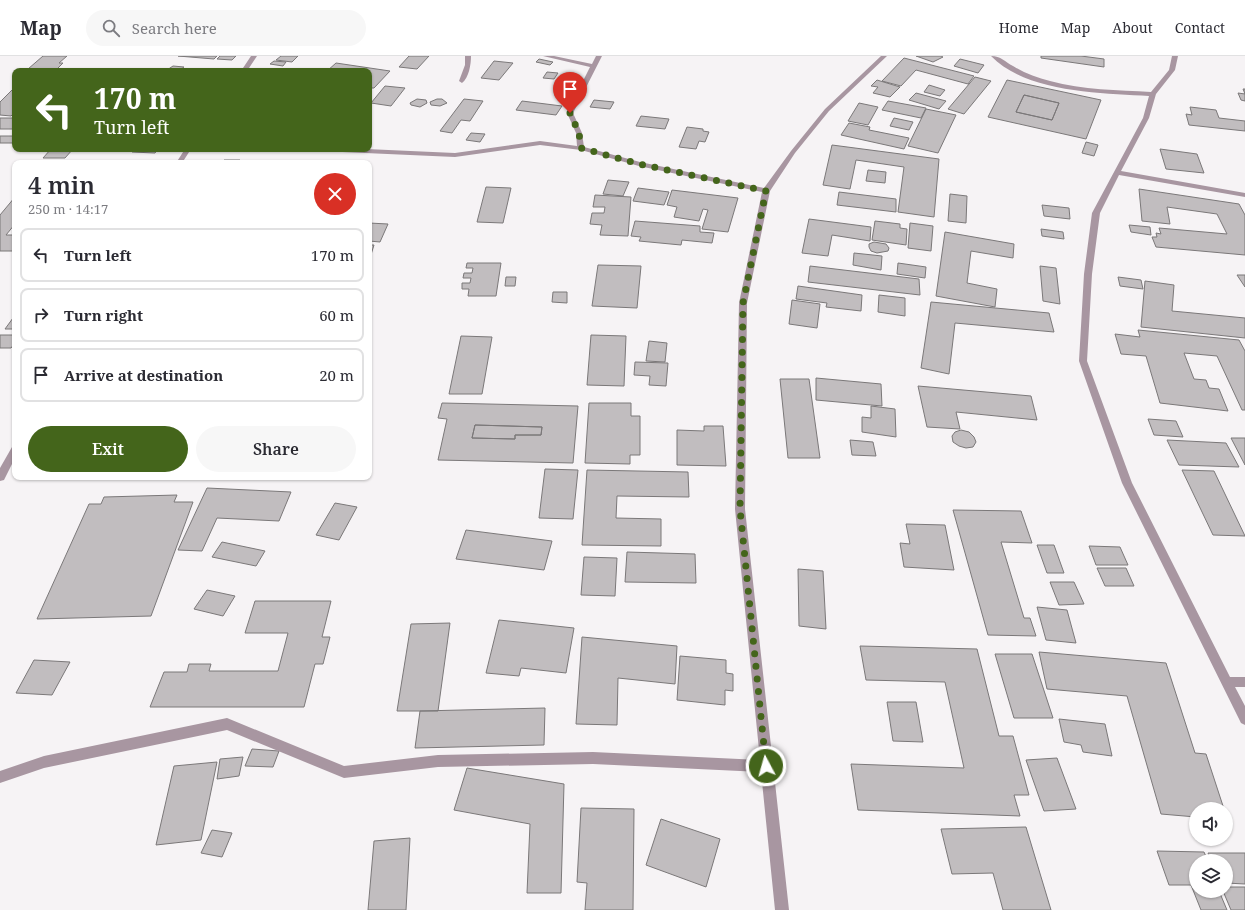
<!DOCTYPE html>
<meta charset="utf-8">
<style>
body{margin:0;font-family:"Noto Serif",serif;background:#f7f7f7;color:#2b2b33;height:100vh;display:flex;flex-direction:column;font-size:15px;white-space:nowrap}
*{box-sizing:border-box;margin:0}
p{font-size:13px;color:#7c7c81}
.icon{flex:none;width:22px;height:22px;fill:none;stroke:currentColor;stroke-width:2;stroke-linecap:round;stroke-linejoin:round}
.map{position:relative;flex:1;overflow:hidden}
.panel{position:absolute;left:12px;top:104px;width:360px;height:320px;display:flex;flex-direction:column;background:#fff;border-radius:8px;box-shadow:0 1px 3px #0004}
.panel>*{flex:none}
.guide{position:absolute;left:12px;top:12px;width:360px;height:84px;border-radius:8px;box-shadow:0 1px 3px #0004;background:#44651b;color:#fff;overflow:hidden}
.controls{position:absolute;left:1189px;top:746px;display:grid;gap:8px}
.controls a{display:grid;place-items:center;width:44px;height:44px;border-radius:50%;background:#fff;box-shadow:0 1px 3px #0004;font-size:20px}
.pin{position:absolute;display:grid;place-items:center;width:34px;height:34px;color:#fff;margin:-41px -17px;border-radius:50% 50% 50% 0;rotate:-45deg;box-shadow:0 0 4px #0007}
.pin .icon{rotate:45deg}
.me{position:absolute;width:44px;margin:-22px;rotate:354deg;stroke-linejoin:round;filter:drop-shadow(0 0 3px #0008)}
.turn{display:flex;align-items:center;gap:14px;height:84px;padding:0 16px;font-size:18px}
.turn .icon{width:52px;height:52px;stroke-width:2.5}
.turn b{display:block;font-size:28px;line-height:34px}
.round{display:grid;place-items:center;flex:none;width:42px;height:42px;border-radius:21px;background:#f7f7f7}
.overview{display:flex;align-items:center;justify-content:space-between;height:68px;padding:0 16px}
h1{font-size:24px;font-weight:600;line-height:30px}
.cta{display:flex;gap:8px;margin-top:auto;padding:8px 16px}
.cta a{flex:1;height:46px;border-radius:24px;background:#44651b;color:#fff;font-size:16px;font-weight:600;line-height:46px;text-align:center}
.cta a+a{background:#f7f7f7;color:#2b2b33}
ul{padding:0;list-style:none}
li{display:flex;align-items:center;gap:12px;height:54px;margin:0 8px 6px;padding:0 8px;border:2px solid #e1e1e2;border-radius:8px}
li div{flex:1}
li b{display:block;font-size:15px}
li em{font-style:normal}
header{display:flex;align-items:center;gap:24px;box-sizing:border-box;height:56px;padding:0 20px;background:#fff;border-bottom:1px solid #e1e1e2}
header strong{font-size:19px}
nav{display:flex;gap:22px;margin-inline-start:auto;font-size:14px}
.search{width:280px;height:36px;background:#f7f7f7;display:flex;align-items:center;gap:10px;box-sizing:border-box;padding:0 14px;border-radius:22px;color:#7c7c81;font-size:15px}
.map>svg:first-child{display:block}
.building{fill:#c1bdbf;stroke:#7b7879;fill-rule:evenodd}
.lines{fill:none;stroke-linecap:round;stroke-linejoin:round}
.minor{fill:#a896a1;fill-rule:evenodd}
.route{stroke:#44651b;stroke-width:7;stroke-dasharray:0 12.6}
</style>
<header>
<strong>Map</strong>
<div class="search"><svg class="icon" aria-label="search" viewBox="0 0 24 24"><circle cx="10" cy="10" r="6"/><path d="M15 15l6 6"/></svg>Search here</div>
<nav><a>Home</a><a>Map</a><a>About</a><a>Contact</a></nav>
</header>
<div class="map">
<svg width="1245" height="854" viewBox="0 0 1245 854">
<rect width="100%" height="100%" fill="#f6f3f5"/>
<!-- building -->
<path class="building" d="M43,0h24l-8,7h4l-8,8 -27,-2z
M178,0h39l-3,3z
M220,0h16l-4,4 -15,-1z
M281,0h17l-6,6 -16,-2z
M409,0h20l-12,13 -18,-2z
M916,0h25l2,1 -10,5z
M1041,0h40l23,3v8l-63,-9z
M904,2l70,18 -6,8 -52,-14 -15,16 -19,-5z
M539,3l14,3 -3,3 -14,-3z
M960,3l24,6 -6,8 -24,-7z
M274,5l12,1 -3,4 -13,-2z
M494,5l19,2 -14,17 -18,-2z
M336,7l54,8 -16,17h-5v-17h-42z
M173,10l11,1 -5,4 -12,-1z
M547,16l11,1 -4,6 -11,-1z
M975,21l16,4 -27,33 -16,-5z
M877,24l23,7 -10,10 -17,-4 5,-6 -7,-1z
M1007,24l94,20 -15,39 -98,-22zM1024,39l35,8 -7,17 -36,-8z
M929,29l16,5 -5,6 -16,-4z
M385,30l20,2 -14,18 -20,-3z
M1243,33h2v12l-4,-1 -3,-7 7,1z
M12,34h3v22l-4,4 -11,-1v-13z
M916,37l30,8 -7,8 -30,-9z
M1024,39l35,8 -7,17 -36,-8z
M417,43l9,1 1,3 -7,4 -9,-2 -1,-2z
M437,43h5l5,4 -7,3 -9,-1 -1,-3z
M464,43l19,2 -13,20 -9,-1 -9,13 -12,-2z
M594,44l20,2 -4,7 -20,-2z
M522,45l40,5 -6,9 -40,-5z
M888,45l38,7 -5,10 -39,-8z
M859,47l19,4 -10,18 -20,-4z
M1190,51l26,3 3,8 26,3v10l-56,-6 -3,-11 6,1z
M926,53l30,6 -18,38 -30,-7z
M641,60l28,3 -4,10 -29,-3z
M0,62h15v11h-15z
M894,62l19,4 -4,8 -19,-4z
M849,67l21,4 -1,3 40,8 -5,11 -63,-14z
M687,71l16,2v2l6,1 -4,10 -6,-1 -3,8 -17,-2z
M471,77l14,1 -5,8 -14,-2z
M0,80h15v7h-15z
M1086,86l12,3 -4,11 -12,-3z
M832,89l107,14 -5,58 -36,-5 6,-45 -48,-7 -6,29 -27,-4z
M51,93h22l-8,9h-22z
M135,93h23l-3,4 -23,-1z
M1160,93l37,5 7,19 -38,-4z
M224,104h16l-1,3h-17z
M868,114l18,2 -1,11 -19,-2z
M608,124l21,2 -6,14 -20,-2z
M486,131l25,1 -8,35 -26,-1z
M638,132l31,4 -5,13 -31,-4z
M1139,133l100,15 6,11v40l-89,-8 -4,-10h5l-1,-4 5,1 -2,-6 68,6 -10,-20 -50,-7 3,17 -28,-3z
M672,134l66,8 -10,34 -26,-3 6,-19 -5,-1 -4,12 -25,-4 3,-10 -10,-2z
M839,136l57,7v13l-59,-7z
M950,138l17,2 -1,27 -18,-2z
M595,139l36,2 -3,39 -28,-1 2,-10 -12,-1 2,-11h12l1,-6h-12z
M15,141v27l-9,11h9v16h-15v-36z
M1042,149l27,3 1,11 -26,-3z
M809,163l62,8 -1,14 -38,-6 -4,21 -26,-3z
M635,165l65,5v6l14,1 -2,10 -30,-3 -1,5 -42,-4 2,-4 -10,-1z
M875,165l25,3v4l7,1 -1,16 -34,-5z
M369,167l19,1 -8,18 -11,-1z
M910,167l23,3 -2,25 -23,-3z
M1129,169l21,2 1,8 -20,-3z
M1041,173l22,3 1,7 -22,-3z
M945,176l69,12 -1,14 -42,-7 -4,32 30,6 -2,18 -59,-11z
M874,186l12,2 3,4 -1,3 -11,2 -6,-2 -2,-4v-3z
M369,189h5l-5,16z
M854,197l28,3 -1,14 -28,-5z
M467,207h34l-5,33h-28l1,-7h-7v-6h8l1,-5h-8l1,-5h8l1,-5h-7z
M898,207l28,4 -1,11 -28,-4z
M598,209l43,1 -4,42 -45,-2z
M810,210l109,13 1,16 -112,-13z
M1040,210l16,2 4,36 -17,-3z
M1237,219h8v12z
M506,221h10l-1,9h-10z
M1118,221l23,3 2,9 -23,-3z
M1145,225l29,4 -2,26 73,7v20l-104,-11z
M798,230l64,9 -1,16 -35,-4 1,-4 -31,-4z
M553,236h14v11l-15,-1z
M879,239l26,3v18l-27,-4z
M792,244l28,4 -3,24 -28,-4z
M931,246l118,11 5,19 -99,-9 -6,51 -28,-6z
M13,262h2v11h-10z
M1138,274l101,10 6,11v59h-3l-25,-54 -33,-3 10,26 12,1 3,8 10,1 9,22 -68,-8 -14,-47 -25,-2 -6,-20 25,3z
M0,279h15v8l-4,5h-11z
M591,279l35,1 -2,50 -37,-1z
M461,280l31,1 -10,57h-33z
M649,285l18,2 -2,19 -19,-1z
M635,306l33,1 -2,23 -17,-1 1,-9 -16,-1z
M816,322l65,6 1,22 -66,-6z
M780,323h29l11,79h-32z
M918,330l113,10 6,24 -81,-8 4,17 -33,-2z
M442,347l136,3 -5,57 -135,-3 9,-41 -9,-1zM475,369l67,2 -1,8h-26v4l-43,-1z
M589,347h42v13h9v39h-10v9l-45,-1z
M871,350l24,3 1,28 -34,-5v-15l9,1z
M1148,363l28,2 7,16 -29,-2z
M475,369l67,2 -1,8h-26v4l-43,-1z
M704,370h19l3,40 -49,-1v-35l27,1z
M961,374l8,2 5,5 2,5 -3,5 -7,1 -7,-2 -6,-4 -1,-6 3,-4z
M1231,382h14v27z
M850,384l23,2 3,14 -24,-1z
M1167,384l59,3 13,24 -60,-2z
M545,413l33,1 -5,49 -34,-1z
M587,414l101,2 1,25 -72,-1 -1,22 45,1v27l-79,-1z
M1182,414l32,1 31,65 -32,-1z
M207,432l84,4 -12,29 -62,-3 -15,33 -24,-1z
M177,439l-3,7h19l-42,114 -114,3 52,-115h12l3,-7z
M335,447l22,4 -18,33 -23,-5z
M953,454l68,1 11,32 -31,-1 23,76h6l6,18 -48,-1z
M906,468l39,1 9,45 -50,-3 -4,-24 10,1z
M466,474l86,11 -8,29 -88,-11z
M222,486l43,9 -9,15 -44,-9z
M1037,489h17l10,28h-17z
M1089,490l31,1 8,18h-32z
M627,496l68,2 1,29 -71,-1z
M584,501l33,1 -2,38 -34,-1z
M1097,512h29l8,18h-29z
M798,513l25,2 3,58 -27,-3z
M1050,526h24l10,22 -25,1z
M207,534l28,6 -12,20 -29,-7z
M255,545h76l-9,36h8l-7,27h-8l-11,43h-154l14,-35h23l2,-8h22l-2,7h69l10,-38h-43z
M1037,551l30,3 9,33 -30,-3z
M499,564l75,8 -8,45 -45,-5 -2,8 -33,-3z
M450,567l-12,88h-41l14,-87z
M582,581l95,9 -2,38 -57,-6 -1,47 -41,-1z
M860,590l117,3 22,87h14l16,59h-15l6,21 -162,-6 -7,-46 113,4 -19,-86 -79,-2z
M1039,596l127,11 29,90 11,1 18,55h-28v8l-35,-3 -34,-118 -80,-7z
M995,598h37l21,64h-39z
M680,600l46,4v13l7,1v17l-8,-1v15l-48,-5z
M34,604l36,2 -18,33 -36,-2z
M887,646h29l7,40 -30,-1z
M545,652l-1,37 -129,3 5,-37z
M1059,663l46,5 7,32 -29,-4 -2,-7 -17,-3z
M252,693l27,2 -6,16 -28,-1z
M243,701l-4,19 -22,3 3,-20z
M1057,702l19,51 -32,2 -18,-51z
M217,706l-16,78 -45,5 18,-79z
M467,712l97,16 -3,109h-34l3,-69 -76,-14z
M581,752l53,1 -1,101h-48l2,-27 -10,-1z
M661,763l59,20 -14,48 -60,-22z
M1026,771l25,83h-48l-10,-37 -41,1 -11,-45z
M212,774l20,3 -10,24 -21,-4z
M410,782l-4,72h-38l6,-69z
M1157,795l47,1 4,9h-12v30h23l8,19h-26l-10,-25h-22z
M1208,797h37v31l-19,-1v-22h-15z
M1226,831h19v23h-14l-8,-19h3z"/>
<g class="lines">
<!-- minor -->
<path class="minor" d="M251,0h6l-10,15h-6z
M465,0h6c0,8 -2,22 -9,27l-3,-2 6,-16z
M543,0h11l38,8 4,-8h6l-29,57 9,20 2,14 56,15 124,26 27,-37 34,-42 56,-53h6l-58,55 -34,42 -25,38 -23,112 -2,206 44,401h-14l-14,-138 -168,-8 -155,3 -94,11 -117,-48 -183,38 -44,15v-12l44,-15 183,-38 117,48 94,-11 155,-3 167,8 -25,-251 4,-206 23,-111 -123,-26 -58,-16 -41,-5 -85,12 -135,-6 -3,-2h49l89,4 85,-12 37,5 -1,-13 -9,-20 23,-46z
M991,0c10,0 14,6 22,10 11,7 24,12 37,15 33,9 68,9 101,11l18,-22 3,-14h6l-3,14 -19,24 -7,24 -28,53 124,22v4l-126,-22 -19,38 -8,61 -5,87 45,122 98,194h15v10h-10l10,19v19l-4,-2 -119,-240 -43,-122 5,-87 8,-61 51,-95 6,-22c-48,-3 -122,-3 -158,-40z
M185,93h6l-9,14h-6z
M15,389v13l-11,22 -4,1v-13l12,-21z"/>
</g>
<g class="lines">
<!-- route -->
<path class="route" d="M570,57l9,20 2,15 58,16 127,27 -23,112 -3,206 26,257"/>
</g>
</svg>
<div class="controls">
<a><svg class="icon" aria-label="sound" viewBox="0 0 24 24"><path d="M4 9h4l5-4v14l-5-4H4zM17 9q2 3 0 6"/></svg></a>
<a><svg class="icon" aria-label="layers" viewBox="0 0 24 24"><path d="M12 4l9 5-9 5-9-5zM3 14l9 5 9-5"/></svg></a>
</div>
<div class="pin" style="left:570px;top:57px;background:#d93025"><svg class="icon" aria-label="arrive" viewBox="0 0 24 24"><path d="M6 21V4h12l-3 4 3 4H6"/></svg></div>
<svg class="me" style="left:766px;top:710px" viewBox="-20 -20 40 40"><circle r="17" fill="#44651b" stroke="#fff" stroke-width="3"/><path d="M0-11L8 9 0 5-8 9z" fill="#fff"/></svg>
<div class="guide">
<div class="turn"><svg class="icon" aria-label="left" viewBox="0 0 24 24"><path d="M17 20v-9H6M10 6l-5 5 5 5"/></svg><div><b>170 m</b>Turn left</div></div>
</div>
<section class="panel">
<div class="overview"><div><h1>4 min</h1><p>250 m · 14:17</p></div><a class="round" style="background:#d93025;color:#fff"><svg class="icon" aria-label="close" viewBox="0 0 24 24"><path d="M6 6l12 12M18 6L6 18"/></svg></a></div>
<ul>
<li><svg class="icon" aria-label="left" viewBox="0 0 24 24"><path d="M17 20v-9H6M10 6l-5 5 5 5"/></svg><div><b>Turn left</b></div><em>170 m</em></li>
<li><svg class="icon" aria-label="right" viewBox="0 0 24 24"><path d="M7 20v-9h11M14 6l5 5-5 5"/></svg><div><b>Turn right</b></div><em>60 m</em></li>
<li><svg class="icon" aria-label="arrive" viewBox="0 0 24 24"><path d="M6 21V4h12l-3 4 3 4H6"/></svg><div><b>Arrive at destination</b></div><em>20 m</em></li>
</ul>
<div class="cta"><a>Exit</a><a>Share</a></div>
</section>
</div>
